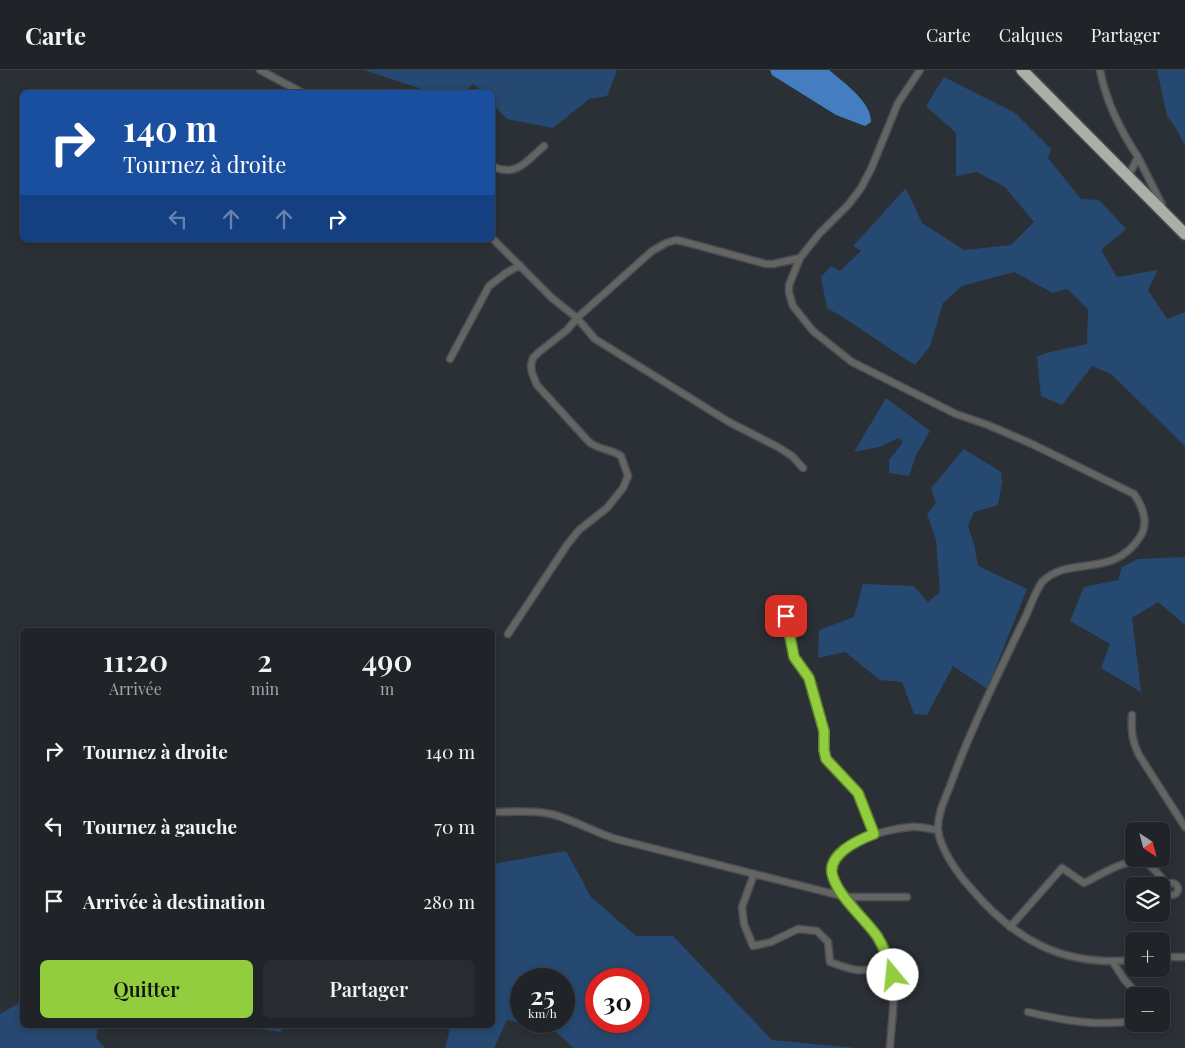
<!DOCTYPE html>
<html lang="fr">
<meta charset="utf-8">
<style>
body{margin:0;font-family:"Playfair Display",serif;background:#282c30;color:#f1f3f6;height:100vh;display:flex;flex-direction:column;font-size:19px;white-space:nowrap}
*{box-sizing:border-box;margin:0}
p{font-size:16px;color:#a2a4a8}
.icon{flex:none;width:28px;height:28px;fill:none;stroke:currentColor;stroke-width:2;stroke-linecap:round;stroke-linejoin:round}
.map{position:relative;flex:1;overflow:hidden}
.panel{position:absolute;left:20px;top:558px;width:475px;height:400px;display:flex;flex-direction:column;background:#202428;border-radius:8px;box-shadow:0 2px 8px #0003,0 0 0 1px #3d4145}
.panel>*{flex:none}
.hud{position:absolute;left:20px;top:20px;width:475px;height:152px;border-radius:8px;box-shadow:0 2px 8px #0003,0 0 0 1px #3d4145;background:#1a4fa0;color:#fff;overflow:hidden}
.needle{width:32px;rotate:144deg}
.controls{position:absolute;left:1125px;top:752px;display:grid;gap:10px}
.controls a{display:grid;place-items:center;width:45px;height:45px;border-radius:8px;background:#202428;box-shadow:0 2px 8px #0003,0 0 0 1px #3d4145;font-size:25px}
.speed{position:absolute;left:510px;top:898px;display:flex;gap:10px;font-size:25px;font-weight:700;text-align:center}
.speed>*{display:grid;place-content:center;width:65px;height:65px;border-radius:50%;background:#202428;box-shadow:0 2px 8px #0003,0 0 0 1px #3d4145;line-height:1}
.speed small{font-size:12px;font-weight:400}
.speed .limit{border:8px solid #d22;background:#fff;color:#111}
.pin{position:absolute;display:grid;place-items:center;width:42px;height:42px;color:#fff;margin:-21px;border-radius:10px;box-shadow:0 2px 8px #0006}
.me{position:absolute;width:55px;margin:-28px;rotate:343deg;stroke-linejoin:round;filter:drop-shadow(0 0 4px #0008)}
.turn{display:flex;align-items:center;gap:18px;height:105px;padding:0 20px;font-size:22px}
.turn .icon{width:65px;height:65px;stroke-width:2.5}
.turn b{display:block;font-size:35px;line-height:42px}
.lanes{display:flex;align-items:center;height:48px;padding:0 20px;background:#0003;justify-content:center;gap:25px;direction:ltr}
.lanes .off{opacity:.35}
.eta{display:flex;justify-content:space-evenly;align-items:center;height:85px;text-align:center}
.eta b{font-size:30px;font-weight:600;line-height:35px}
.primary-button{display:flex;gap:10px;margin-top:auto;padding:10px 20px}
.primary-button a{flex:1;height:58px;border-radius:8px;background:#91cd3f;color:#111;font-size:20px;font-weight:600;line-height:58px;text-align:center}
.primary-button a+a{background:#282c30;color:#f1f3f6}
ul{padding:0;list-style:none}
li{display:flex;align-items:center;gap:15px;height:75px;padding:0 20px}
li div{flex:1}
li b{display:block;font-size:19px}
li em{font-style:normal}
header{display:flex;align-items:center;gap:30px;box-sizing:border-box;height:70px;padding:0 25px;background:#202428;border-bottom:1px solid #3d4145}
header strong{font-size:24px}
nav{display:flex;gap:28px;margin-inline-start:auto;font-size:18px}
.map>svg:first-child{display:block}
.green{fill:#264971;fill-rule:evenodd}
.water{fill:#447ec0}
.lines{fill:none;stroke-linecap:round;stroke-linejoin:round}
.street-casing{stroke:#494d53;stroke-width:9}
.highway-casing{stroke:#494d53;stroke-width:14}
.street{stroke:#646562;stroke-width:6}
.highway{stroke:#abafa7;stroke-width:11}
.route-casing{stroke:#5e8529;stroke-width:12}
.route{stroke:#91cd3f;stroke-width:9}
</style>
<header>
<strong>Carte</strong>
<nav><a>Carte</a><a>Calques</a><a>Partager</a></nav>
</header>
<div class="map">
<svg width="1185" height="978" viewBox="0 0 1185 978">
<rect width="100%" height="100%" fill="#2b3036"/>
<!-- green -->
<path class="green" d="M364,0h253l-10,26 -18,3 -36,29 -46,-9 -14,-15 -1,-12h-10l-8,-8 -11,8h-32z
M1157,0h28v76l-9,-18 -9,-12z
M944,7l71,36 36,36 -3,9 33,41 18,1 27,29 -25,21 16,27 41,-7 -10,20 19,29 18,-7v134l-74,-72 -19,-8 -30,39 -21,-9 -4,-39 9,-4 41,-9 1,-35 -21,-20 -14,4 -39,-21 -52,14 -19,17 -13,43 -15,19c-30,-18 -57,-40 -88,-57l-6,-31 10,-11 9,5 21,-20 -8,-5 53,-58 16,35 42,27 47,-5 23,-23 -29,-35 -28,-15 -21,4v-43l-30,-27z
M886,328l44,33 -14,24 -7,21 -20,-3v-13l14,-18 -4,-4 -20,9 -25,5z
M964,379l37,23 1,10 -4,23 -24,7 -6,14 6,18 4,22 49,23 -40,100 -34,-23 -26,49 -13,-1 -12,-32 -22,-2 -35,-28 -27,6 1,-28 35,-13 9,-33 51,2 14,16 12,-10 -4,-52 -9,-26 9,-11 -5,-15z
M1185,487v68l-27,-23 -26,16 9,74 -40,-24 9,-24 -40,-23 14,-34 34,-7 4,-13 16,-8z
M566,781l25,46 45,39h37l99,104 84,8h-282l-18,-16 -49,-12 -13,28h-49l6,-23h41l1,-161zM521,909h43v42h-43zM596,909h43v42h-43z
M22,931v24h77l-3,13 9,10h-105v-34z
M235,955h49l-4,7z"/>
<!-- water -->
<path class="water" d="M770,0h59c14,12 43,32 42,52l-6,4 -29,-11 -64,-40z"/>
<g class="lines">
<!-- street casing -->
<g class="street-casing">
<path id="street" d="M260,0l41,22
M920,0l-22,33 -27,66 -10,19 -12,16 -30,30 -19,24 -11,27v8l4,13 20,25 39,31 104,52 32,11 44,19 102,50c9,13 15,29 6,43 -28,43 -70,17 -98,45 -9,13 -13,30 -21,44 -25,53 -51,105 -71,160 -5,13 -13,29 -12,44 2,18 19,43 31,56 45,54 93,81 165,74
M1100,0c6,32 20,60 38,87l-7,14 -5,4
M1138,87l24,48
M492,96c24,12 35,-5 52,-20
M492,168l60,60 25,20 18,21 134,83 49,25 14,9 11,12
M450,289l39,-73 17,-13 14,-8
M786,546l8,41 15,21 15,53 2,28 32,34 16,41
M508,564l59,-89 12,-15 28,-22 16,-20 5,-12 -7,-20c-10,-7 -22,-6 -32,-14l-52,-57 -5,-12 -1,-8 2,-7 6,-6 28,-22 10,-12 75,-67 14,-8 10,-3 9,2 81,22h7l27,-6
M1132,645c-1,15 0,26 7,40l46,72
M492,742c19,0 40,-2 59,2 21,5 43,18 65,25l230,58h61
M754,804l-12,33 2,17 9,22 18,-4 27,-13 19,2 11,11 2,20c24,9 36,14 59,-3
M1166 819a6 6 0 1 1 12 0a6 6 0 1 1-12 0Z
M1010,857l52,-59 22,15c15,-7 46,-28 62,-20 8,4 15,15 22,22
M1161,887h24
M1113,892l11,17 15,17
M1028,942c37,9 68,14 106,9
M890,978c1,-24 6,-50 3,-73 -6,-37 -37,-63 -57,-92 -21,-38 50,-54 75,-56 8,-1 18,2 27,3"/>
</g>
<!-- highway casing -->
<g class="highway-casing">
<path id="highway" d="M1022,0l163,164"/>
</g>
<!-- street -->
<use href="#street" class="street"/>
<!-- highway -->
<use href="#highway" class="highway"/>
</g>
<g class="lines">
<!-- route casing -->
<g class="route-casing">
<path id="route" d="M786,546l8,41 15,21 15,53v19l2,9 32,34 16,41c-16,6 -49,21 -41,43 6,20 32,42 44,59 8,13 12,25 16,39"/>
</g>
<!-- route -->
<use href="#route" class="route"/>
</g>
</svg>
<div class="controls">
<a><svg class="needle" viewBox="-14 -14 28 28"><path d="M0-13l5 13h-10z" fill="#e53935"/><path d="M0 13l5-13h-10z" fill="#a2a4a8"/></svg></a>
<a><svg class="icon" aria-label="layers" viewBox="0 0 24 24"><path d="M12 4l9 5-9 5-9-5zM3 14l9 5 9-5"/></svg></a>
<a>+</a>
<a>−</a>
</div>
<div class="speed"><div>25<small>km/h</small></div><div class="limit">30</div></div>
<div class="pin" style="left:786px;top:546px;background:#d93025"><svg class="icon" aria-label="arrive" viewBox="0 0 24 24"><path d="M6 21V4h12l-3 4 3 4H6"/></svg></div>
<svg class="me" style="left:893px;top:905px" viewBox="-20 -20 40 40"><circle r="19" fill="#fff"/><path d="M0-13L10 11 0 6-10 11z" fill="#91cd3f"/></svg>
<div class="hud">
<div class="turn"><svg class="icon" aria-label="right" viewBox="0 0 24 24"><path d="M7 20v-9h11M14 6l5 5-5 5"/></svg><div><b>140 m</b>Tournez à droite</div></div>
<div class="lanes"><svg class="icon off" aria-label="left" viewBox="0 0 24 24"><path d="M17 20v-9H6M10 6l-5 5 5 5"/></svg><svg class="icon off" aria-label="ahead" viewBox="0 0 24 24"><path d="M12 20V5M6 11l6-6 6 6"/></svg><svg class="icon off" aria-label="ahead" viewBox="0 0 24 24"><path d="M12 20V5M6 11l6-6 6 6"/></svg><svg class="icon" aria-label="right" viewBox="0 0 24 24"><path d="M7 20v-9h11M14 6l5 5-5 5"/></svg></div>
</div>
<section class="panel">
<div class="eta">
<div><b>11:20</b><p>Arrivée</p></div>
<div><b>2</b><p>min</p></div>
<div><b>490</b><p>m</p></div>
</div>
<ul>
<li><svg class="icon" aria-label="right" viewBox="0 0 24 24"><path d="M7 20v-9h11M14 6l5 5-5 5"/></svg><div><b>Tournez à droite</b></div><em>140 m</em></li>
<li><svg class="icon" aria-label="left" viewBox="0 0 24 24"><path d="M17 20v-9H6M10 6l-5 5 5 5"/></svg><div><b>Tournez à gauche</b></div><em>70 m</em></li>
<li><svg class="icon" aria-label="arrive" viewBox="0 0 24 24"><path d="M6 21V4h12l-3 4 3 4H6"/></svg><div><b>Arrivée à destination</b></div><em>280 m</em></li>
</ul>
<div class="primary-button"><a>Quitter</a><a>Partager</a></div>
</section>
</div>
